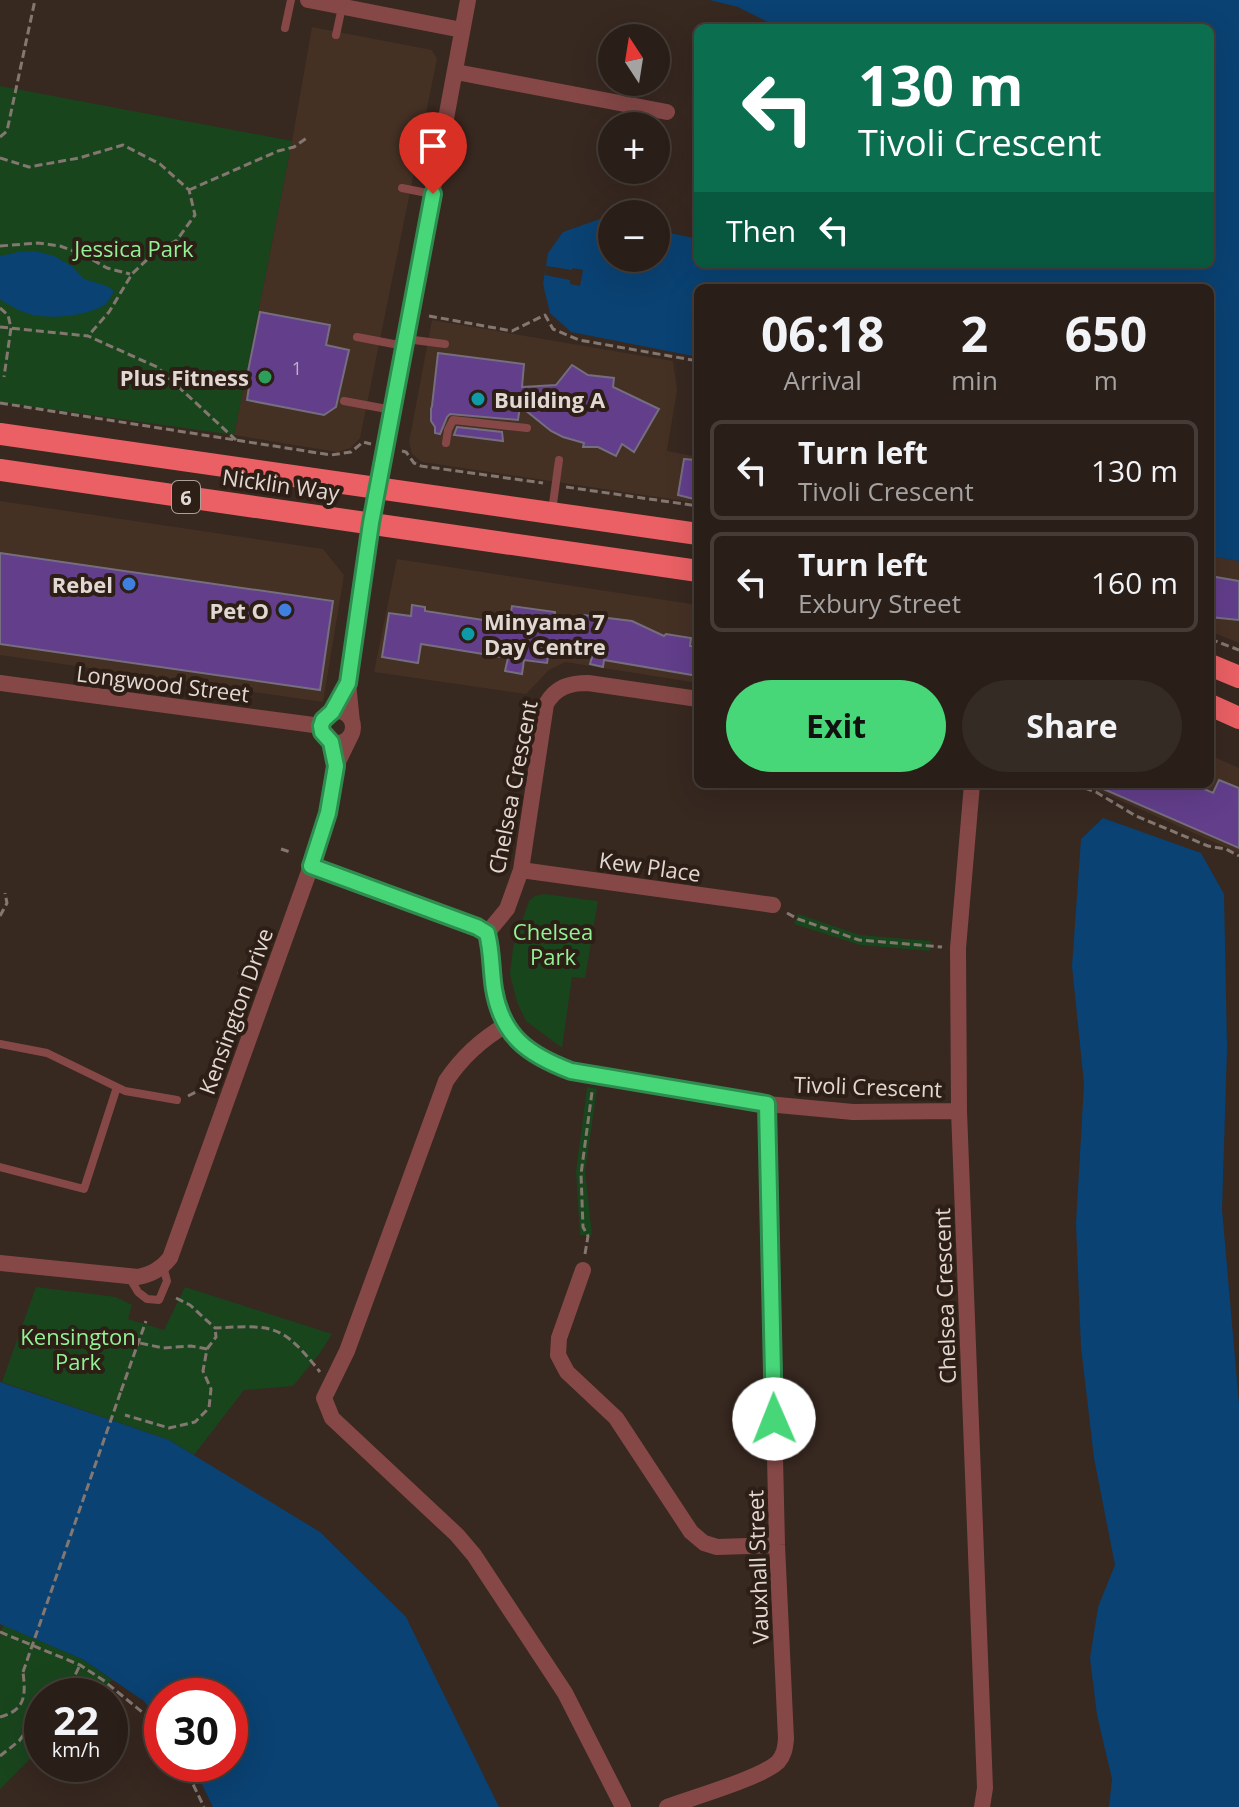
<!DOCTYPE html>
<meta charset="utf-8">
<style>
body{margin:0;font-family:"Open Sans",sans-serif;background:#352b25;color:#f1f3f6;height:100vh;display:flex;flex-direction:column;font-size:30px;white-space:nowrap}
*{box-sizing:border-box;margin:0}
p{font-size:26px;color:#a5a2a2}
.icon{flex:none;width:44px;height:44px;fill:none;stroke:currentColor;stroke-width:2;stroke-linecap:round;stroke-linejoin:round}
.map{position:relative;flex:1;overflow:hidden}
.panel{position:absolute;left:694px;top:284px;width:520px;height:504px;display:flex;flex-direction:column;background:#291e18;border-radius:12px;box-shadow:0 8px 32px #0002,0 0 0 2px #453c37}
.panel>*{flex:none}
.guide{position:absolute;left:694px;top:24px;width:520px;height:244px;border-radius:12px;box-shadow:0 8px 32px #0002,0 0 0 2px #453c37;background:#0b6e4f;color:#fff;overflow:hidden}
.needle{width:52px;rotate:348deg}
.fabs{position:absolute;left:598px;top:24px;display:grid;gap:16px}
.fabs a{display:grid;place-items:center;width:72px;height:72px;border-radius:50%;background:#291e18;box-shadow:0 8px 32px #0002,0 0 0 2px #453c37;font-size:40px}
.speed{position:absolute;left:24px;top:1678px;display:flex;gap:16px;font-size:40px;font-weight:700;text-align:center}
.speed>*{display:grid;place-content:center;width:104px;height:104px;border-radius:50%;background:#291e18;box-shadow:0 8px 32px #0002,0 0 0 2px #453c37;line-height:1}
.speed small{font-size:20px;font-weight:400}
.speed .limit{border:12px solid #d22;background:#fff;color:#111}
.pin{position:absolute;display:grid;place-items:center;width:68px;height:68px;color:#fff;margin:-82px -34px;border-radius:50% 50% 50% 0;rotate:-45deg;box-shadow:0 0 8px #0007}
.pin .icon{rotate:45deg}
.me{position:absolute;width:88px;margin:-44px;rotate:359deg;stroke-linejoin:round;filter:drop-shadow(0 0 6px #0008)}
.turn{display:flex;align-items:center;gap:28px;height:168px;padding:0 32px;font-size:36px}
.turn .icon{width:104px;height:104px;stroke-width:2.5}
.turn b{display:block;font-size:56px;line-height:68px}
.then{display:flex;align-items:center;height:76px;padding:0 32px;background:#0003;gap:16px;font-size:30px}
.eta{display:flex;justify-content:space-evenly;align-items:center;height:136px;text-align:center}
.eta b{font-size:48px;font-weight:700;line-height:56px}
.primary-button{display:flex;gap:16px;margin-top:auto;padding:16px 32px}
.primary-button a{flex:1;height:92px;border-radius:48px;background:#47d779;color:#111;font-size:32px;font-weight:700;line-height:92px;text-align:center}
.primary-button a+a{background:#352b25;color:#f1f3f6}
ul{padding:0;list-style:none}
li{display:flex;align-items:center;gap:24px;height:100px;margin:0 16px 12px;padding:0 16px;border:4px solid #453c37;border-radius:12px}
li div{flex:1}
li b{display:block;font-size:30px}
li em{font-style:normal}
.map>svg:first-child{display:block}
.built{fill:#453024}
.green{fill:#19451d}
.water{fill:#0a4273}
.pier{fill:#372820}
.building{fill:#623e8b;stroke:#746e7f;stroke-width:2}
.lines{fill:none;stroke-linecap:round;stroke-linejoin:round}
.path{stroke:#837770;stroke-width:3;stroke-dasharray:8 4;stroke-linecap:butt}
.service{stroke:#854847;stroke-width:8}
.minor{stroke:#854847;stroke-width:16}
.trunk{stroke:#ea6064;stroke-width:22}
.path-bridge{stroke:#837770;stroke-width:3;stroke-dasharray:8 4;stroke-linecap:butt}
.route-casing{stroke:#2e8c4f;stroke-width:20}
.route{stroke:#47d779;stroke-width:14}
.leisure-dot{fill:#2e9e5b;stroke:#2d1e16;stroke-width:3}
.culture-dot{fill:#0f9aa8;stroke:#2d1e16;stroke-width:3}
.shop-dot{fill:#3f7fe0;stroke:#2d1e16;stroke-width:3}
.labels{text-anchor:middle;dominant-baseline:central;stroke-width:8;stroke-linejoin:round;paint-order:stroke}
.number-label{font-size:18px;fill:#c2b2c1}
.shield{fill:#2d1e16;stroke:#aca09a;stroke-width:2}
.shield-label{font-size:20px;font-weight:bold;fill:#e2d8d3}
.park-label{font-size:22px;fill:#92f296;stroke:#2d1e16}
.poi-label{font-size:22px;font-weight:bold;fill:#e2d8d3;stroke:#2d1e16;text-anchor:end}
.street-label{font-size:22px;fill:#e2d8d3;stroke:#2d1e16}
</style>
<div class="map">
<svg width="1239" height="1807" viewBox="0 0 1239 1807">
<rect width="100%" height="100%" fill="#372820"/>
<!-- built -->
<path class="built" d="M312,27l120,23 5,9 -77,379 -9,10 -14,4 -103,-17 58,-294z
M432,320l241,41 4,29 -10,61 31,6v46l-276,-41 -10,-8 -3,-12z
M0,501l323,48 21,26 -21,127 -323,-47z
M1210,556l29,5v82l-29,-12z
M397,559l301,46v78l-133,-21 -16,8 -23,24 -152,-22z
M1210,755l29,13v85l-156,-69h127z"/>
<!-- green -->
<path class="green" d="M0,86l292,55 -58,294 -234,-33z
M544,894l54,7 -13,77 -13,-1 -10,71 -36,-27 -9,-19 -7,-28 3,-26 16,-47 6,-5z
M798,914l62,21 71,6 -1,10 -70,-6 -66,-21z
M587,1087l10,2 -12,82 7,64h-12l-4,-64z
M36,1287l80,10 16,8 -4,14 36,11 21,-43 147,47 -12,19 -27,33 -49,4 -50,65 -25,-15 -167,-58z
M3,1625l79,34 30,21 -17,16h-53v51l-42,42v-152z"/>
<!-- water -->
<path class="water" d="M710,0h529v561l-29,-5v-268h-512v69l-127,-25 -21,-19 -7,-29 5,-31 15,-21 37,-13 12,2v37h44v-28l42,9v25h512v-236h-435l-3,-4 -34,-17z
M35,251l19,5 19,11 11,12 23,7 7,5c-3,5 -5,11 -11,15 -19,10 -49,13 -70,9 -10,-2 -20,-8 -29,-13l-4,-3v-43l19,-4z
M1103,818l98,35 23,41 3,154 -5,161 17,195v403h-130l3,-28 -15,-64 -7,-57 8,-51 17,-42 -21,-107 -13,-111 -5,-123 8,-140 -12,-118 9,-127z
M0,1382l169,58 151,92 86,85 93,190h-286l-21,-43h38v-68h-68v29l-18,-24 -62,-42 -82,-35z"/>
<!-- pier -->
<path class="pier" d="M546,266l26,4 1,-2 10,2 -3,16 -10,-2v-4l-25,-5z"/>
<!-- building -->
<path class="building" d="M260,312l70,13 -4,20 23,5 -13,57 -12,8 -77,-15 2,-13 -4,-1z
M438,353l86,11 -2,23 34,-2 16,-20 16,10 26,3 -1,9 46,22 -25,43 -12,-8 -6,12 -18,-9h-15l1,-4 -21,-6 -12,-6 -31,-25 -2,14 -68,-6 -3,3 -7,17 -5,-1v-6l-4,-6v-12l1,-3z
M457,427l45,5 1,9 -49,-6z
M684,459l11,1v4h3v36l-20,-5z
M0,553l333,48 -13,89 -320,-46z
M1210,576l29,5v39l-29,-3z
M412,605l13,2v4l84,13 3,-18 43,6 -2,12 23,3 8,-12 48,6 32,15 2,-2 25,4 -1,8 8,1v29l-94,-16 -1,7 -13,-3 2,-7 -17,-3 -27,3 -1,6 -23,-3 -2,14 -17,-3 3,-13 -87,-14 -3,19 -36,-6 7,-44 22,3z
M1219,780l20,8v60l-147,-64h101l20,9z"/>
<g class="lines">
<!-- path -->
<path class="path" d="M0,137l7,-6 28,-131
M0,158l29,9 50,-9 44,-13 37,19 29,26 6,25 -18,25 -26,16 -19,18 -23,38 -21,24
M189,190l89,-39 16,-4 14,-10
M0,246l38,-3 22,3 24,9 23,13 23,6
M0,308l8,7 3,13 -7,49
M429,316l83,15 33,-16 8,14 26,11 119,21
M0,327l88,9 69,31 79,73
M0,403l331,52 20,-3 12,-10 8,2
M402,451l4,1 8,11 7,3 122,17
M566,487l132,19
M1210,639l29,11
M1073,784l23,8 40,24 72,30 18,3 13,7
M281,849l9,3
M787,913l11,6 61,21 83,7
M0,916l7,-13 -2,-10
M237,974l14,1
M188,1096l26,-13
M585,1254l3,-18 -5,-9 -2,-53 11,-82
M176,1298l14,7 25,23c59,-3 67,-4 105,44
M207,1349l9,-12 -1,-9
M72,1355l3,12
M74,1362l47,-23 42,9 28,-2 16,3 -4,22 8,18 -2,19 -14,14 -26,6 -44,-13
M121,1391l25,-70
M0,1632l80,33 23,15 50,41 9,14
M65,1696l15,-31
M0,1717c25,-7 26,-20 23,-45
M0,1756l19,-15 15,-20 8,-5
M181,1764l9,14 14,29"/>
<!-- service -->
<path class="service" d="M285,28l6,-28
M336,35l6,-28
M415,144l26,5
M402,188l30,6
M357,337l47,9
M406,339l39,5
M344,401l48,9
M446,443l2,-13 5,-10 74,8
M552,511l7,-51
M0,1044l47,9 78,38 52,9
M0,1167l84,22 33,-102
M129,1277l9,15 9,7 12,1 8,-19 -4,-15"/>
<!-- minor -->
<path class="minor" d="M308,0l154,30
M456,72l211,40
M0,683l321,43
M321 727a16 16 0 1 1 32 0a16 16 0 1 1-32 0Z
M352,722l-4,-39 23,-160 97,-523
M972,784l-14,164 1,163 26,677 -3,19
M311,866l166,61 10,6
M521,870l252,35
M487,933c5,19 4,37 7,56 8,49 35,65 77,82l196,33 86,8 106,-1
M487,933l20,-24 14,-39 25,-166c10,-17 23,-21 42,-21l110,16
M506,1025c-24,14 -44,32 -60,56l-99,270 -23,47 8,20 125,117 17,20 91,138 58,114
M0,1263l138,14c14,-3 23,-8 32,-19l141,-392 17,-53 8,-47 16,-33
M583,1270l-24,68 -1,17 9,17 49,46 75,114 13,11 13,4 60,-2
M667,1807c24,-9 94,-29 111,-45 6,-7 7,-13 8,-23l-9,-194 -10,-441"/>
<!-- trunk -->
<path class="trunk" d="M0,434l698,100
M0,470l698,101
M1210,665l29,12
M1210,705l29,13"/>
<!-- path-bridge -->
<path class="path-bridge" d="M23,1672l98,-281"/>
</g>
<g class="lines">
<!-- route casing -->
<g class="route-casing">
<path id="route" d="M433,194l-62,329 -23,160 -16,29 -9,8 -2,6 1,6 9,10 5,24 -8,47 -17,53 166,61 10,6c5,19 4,37 7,56 8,48 35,66 77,82l196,33 7,315"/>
</g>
<!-- route -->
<use href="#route" class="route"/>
</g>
<!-- markers -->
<circle class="leisure-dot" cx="265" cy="377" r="8"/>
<g class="culture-dot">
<circle cx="478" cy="399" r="8"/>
<circle cx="468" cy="634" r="8"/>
</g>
<g class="shop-dot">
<circle cx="129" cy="584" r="8"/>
<circle cx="285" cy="610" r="8"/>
</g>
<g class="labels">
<!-- number labels -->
<g class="number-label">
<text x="297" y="368">1</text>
</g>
<!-- shield labels -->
<rect class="shield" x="172" y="481" width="28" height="32" rx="6"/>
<g class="shield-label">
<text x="186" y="497">6</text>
</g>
<!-- park labels -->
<g class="park-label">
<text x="134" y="248">Jessica Park</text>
<text x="553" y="931">Chelsea<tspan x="553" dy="25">Park</tspan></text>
<text x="78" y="1336">Kensington<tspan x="78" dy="25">Park</tspan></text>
</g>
<!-- poi labels -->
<g class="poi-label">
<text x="249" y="377">Plus Fitness</text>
<text x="494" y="399" text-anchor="start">Building A</text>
<text x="113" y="584">Rebel</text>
<text x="269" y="610">Pet O</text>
<text x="484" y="621" text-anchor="start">Minyama 7<tspan x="484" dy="25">Day Centre</tspan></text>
</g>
<!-- street labels -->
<g class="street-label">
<text transform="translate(281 484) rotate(8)">Nicklin Way</text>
<text transform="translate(163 683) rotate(7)">Longwood Street</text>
<text transform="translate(512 787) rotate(-79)">Chelsea Crescent</text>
<text transform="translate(650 866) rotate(8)">Kew Place</text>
<text transform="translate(235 1011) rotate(-70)">Kensington Drive</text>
<text transform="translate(868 1086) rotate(2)">Tivoli Crescent</text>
<text transform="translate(944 1296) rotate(-92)">Chelsea Crescent</text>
<text transform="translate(757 1567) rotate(-92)">Vauxhall Street</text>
</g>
</g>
</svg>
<div class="fabs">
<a><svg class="needle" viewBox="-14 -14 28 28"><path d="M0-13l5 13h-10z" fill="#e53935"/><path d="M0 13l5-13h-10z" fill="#a5a2a2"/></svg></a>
<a>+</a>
<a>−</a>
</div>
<div class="speed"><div>22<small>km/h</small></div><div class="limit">30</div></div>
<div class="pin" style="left:433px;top:194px;background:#d93025"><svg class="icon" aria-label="arrive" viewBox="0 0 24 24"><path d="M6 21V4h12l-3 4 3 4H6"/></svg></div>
<svg class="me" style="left:774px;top:1419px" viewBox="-20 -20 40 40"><circle r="19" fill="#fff"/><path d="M0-13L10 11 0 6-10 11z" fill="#47d779"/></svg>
<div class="guide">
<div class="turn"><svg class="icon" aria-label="left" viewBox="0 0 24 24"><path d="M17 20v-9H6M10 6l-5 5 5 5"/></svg><div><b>130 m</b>Tivoli Crescent</div></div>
<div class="then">Then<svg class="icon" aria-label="left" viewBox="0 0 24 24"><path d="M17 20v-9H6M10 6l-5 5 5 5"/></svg></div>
</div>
<section class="panel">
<div class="eta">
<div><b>06:18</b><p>Arrival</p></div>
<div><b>2</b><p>min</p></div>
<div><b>650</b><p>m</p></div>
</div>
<ul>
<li><svg class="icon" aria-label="left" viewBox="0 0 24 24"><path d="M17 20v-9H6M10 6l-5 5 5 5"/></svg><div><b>Turn left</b><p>Tivoli Crescent</p></div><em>130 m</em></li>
<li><svg class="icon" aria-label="left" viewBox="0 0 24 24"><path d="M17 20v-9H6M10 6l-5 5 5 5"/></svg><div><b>Turn left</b><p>Exbury Street</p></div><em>160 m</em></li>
</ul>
<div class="primary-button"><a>Exit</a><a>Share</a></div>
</section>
</div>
